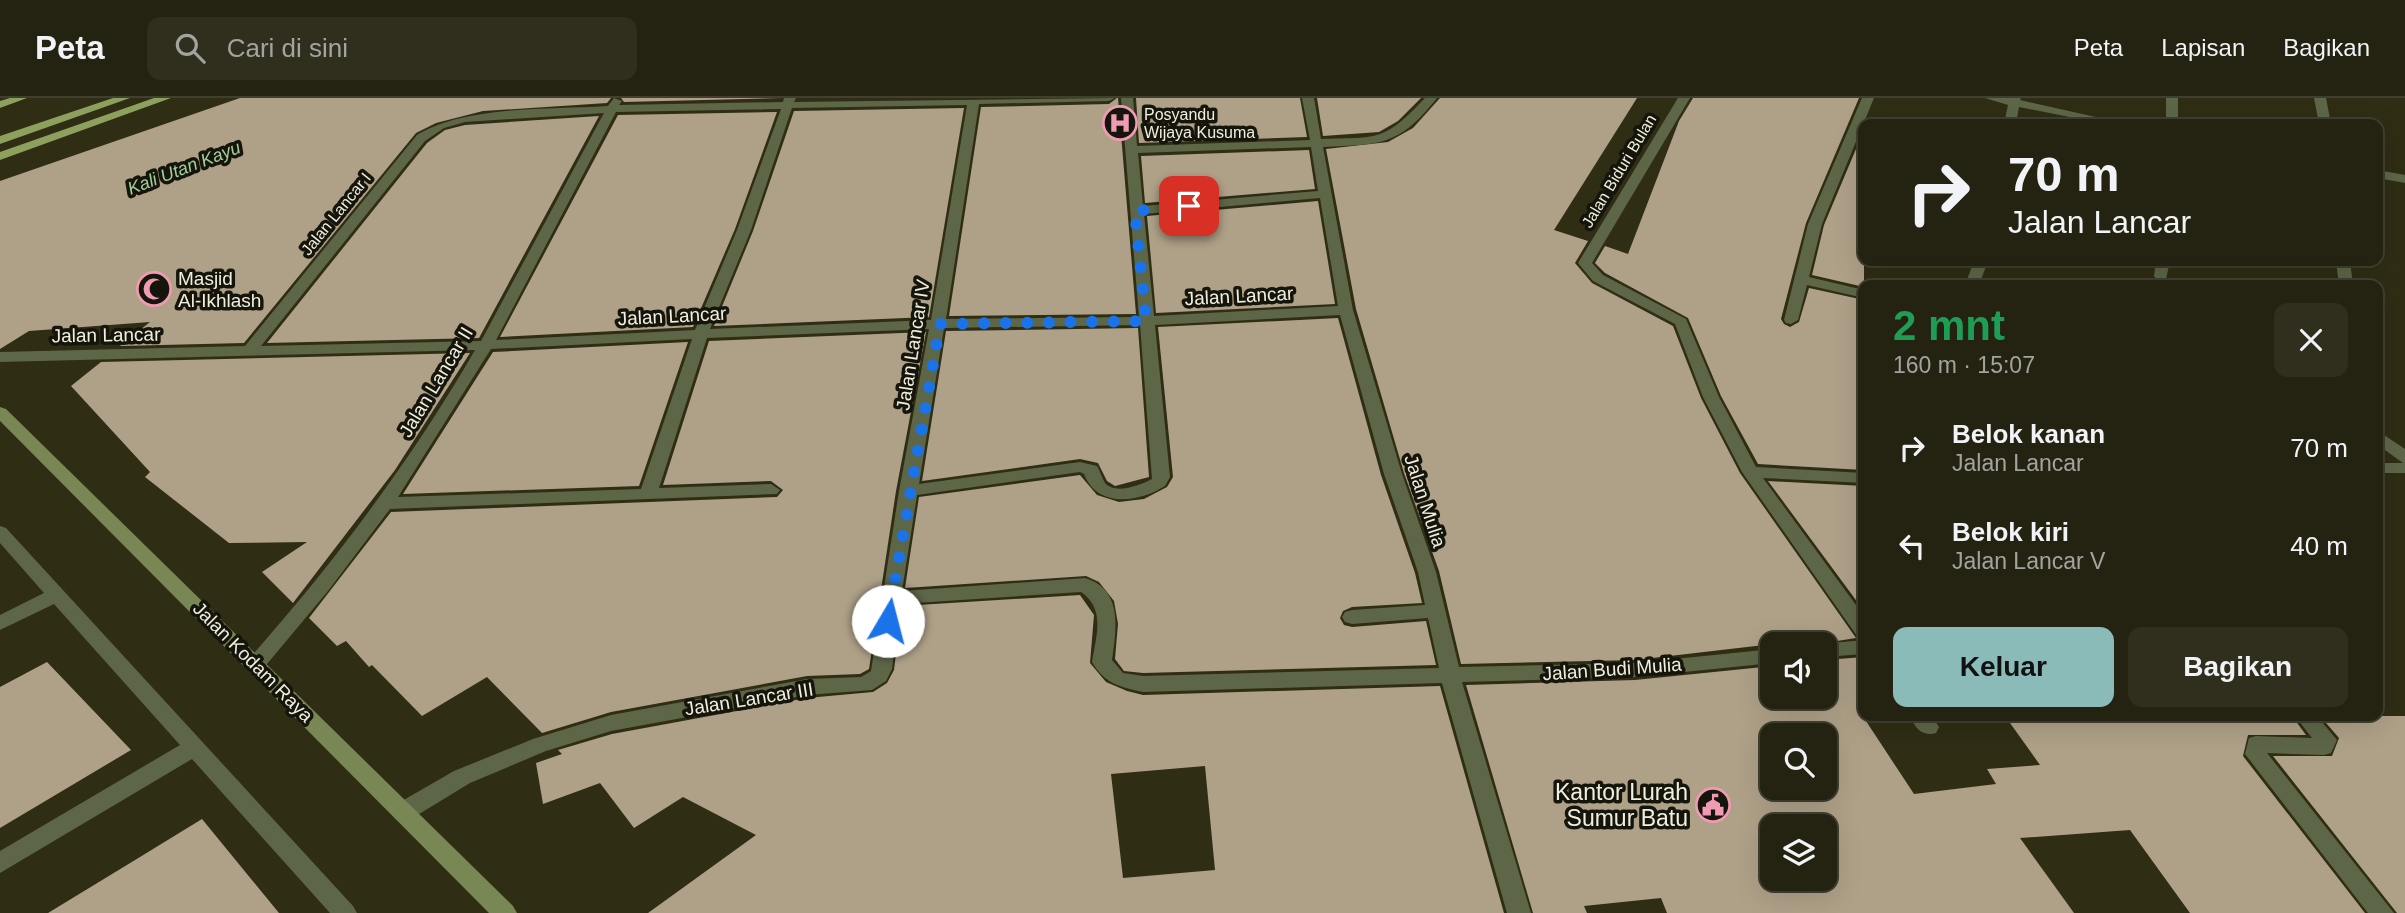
<!DOCTYPE html>
<html lang="id">
<meta charset="utf-8">
<style>
body{margin:0;font-family:Helvetica,sans-serif;background:#302f1e;color:#f1f3f6;height:100vh;display:flex;flex-direction:column;font-size:26px;white-space:nowrap}
*{box-sizing:border-box;margin:0}
p{font-size:23px;color:#a3a49f}
.icon{flex:none;width:38px;height:38px;fill:none;stroke:currentColor;stroke-width:2;stroke-linecap:round;stroke-linejoin:round}
.map{position:relative;flex:1;overflow:hidden}
.panel{position:absolute;left:1858px;top:182px;width:525px;height:441px;display:flex;flex-direction:column;background:#242210;border-radius:14px;box-shadow:0 7px 28px #0002,0 0 0 2px #413f30}
.panel>*{flex:none}
.top-card{position:absolute;left:1858px;top:21px;width:525px;height:147px;border-radius:14px;box-shadow:0 7px 28px #0002,0 0 0 2px #413f30;background:#242210;color:#f1f3f6;overflow:hidden}
.fabs{position:absolute;left:1760px;top:534px;display:grid;gap:14px}
.fabs a{display:grid;place-items:center;width:77px;height:77px;border-radius:14px;background:#242210;box-shadow:0 7px 28px #0002,0 0 0 2px #413f30;font-size:35px}
.pin{position:absolute;display:grid;place-items:center;width:60px;height:60px;color:#fff;margin:-30px;border-radius:14px;box-shadow:0 4px 10px #0006}
.me{position:absolute;width:77px;margin:-38px;rotate:8deg;stroke-linejoin:round;filter:drop-shadow(0 0 5px #0008)}
.turn{display:flex;align-items:center;gap:24px;height:147px;padding:0 35px;font-size:32px}
.turn .icon{width:91px;height:91px;stroke-width:2.5}
.turn b{display:block;font-size:49px;line-height:60px}
.round{display:grid;place-items:center;flex:none;width:74px;height:74px;border-radius:14px;background:#302f1e}
.overview{display:flex;align-items:center;justify-content:space-between;height:119px;padding:0 35px}
h1{font-size:42px;font-weight:700;line-height:52px;color:#1e9e55}
.cta{display:flex;gap:14px;margin-top:auto;padding:14px 35px}
.cta a{flex:1;height:80px;border-radius:14px;background:#8bbbb9;color:#111;font-size:28px;font-weight:700;line-height:80px;text-align:center}
.cta a+a{background:#302f1e;color:#f1f3f6}
ul{padding:0;list-style:none}
li{display:flex;align-items:center;gap:21px;height:98px;padding:0 35px}
li div{flex:1}
li b{display:block;font-size:26px}
li em{font-style:normal}
header{display:flex;align-items:center;gap:42px;box-sizing:border-box;height:98px;padding:0 35px;background:#242210;border-bottom:2px solid #413f30}
header strong{font-size:33px}
nav{display:flex;gap:38px;margin-inline-start:auto;font-size:24px}
.search{width:490px;height:63px;background:#302f1e;display:flex;align-items:center;gap:18px;box-sizing:border-box;padding:0 24px;border-radius:14px;color:#a3a49f;font-size:26px}
.map>svg:first-child{display:block}
.building{fill:#afa188;fill-rule:evenodd}
.lines{fill:none;stroke-linecap:round;stroke-linejoin:round}
.street{fill:#5d6747;fill-rule:evenodd}
.secondary{fill:#788754;fill-rule:evenodd}
.primary{fill:#8da05d;fill-rule:evenodd}
.route{stroke:#1a73e8;stroke-width:12;stroke-dasharray:0 21.6}
.labels{text-anchor:middle;dominant-baseline:central;stroke-width:7;stroke-linejoin:round;paint-order:stroke}
.far-poi-label{font-size:16px;fill:#efeedf;stroke:#16150b;text-anchor:start}
.far-street-label{font-size:16px;fill:#efeedf;stroke:#16150b}
.far-water-label{font-size:18px;font-style:italic;fill:#a2cd9d;stroke:#16150b}
.poi-label{font-size:19px;fill:#efeedf;stroke:#16150b;text-anchor:start}
.street-label{font-size:19px;fill:#efeedf;stroke:#16150b}
.near-poi-label{font-size:23px;fill:#efeedf;stroke:#16150b;text-anchor:end}
</style>
<header>
<strong>Peta</strong>
<div class="search"><svg class="icon" aria-label="search" viewBox="0 0 24 24"><circle cx="10" cy="10" r="6"/><path d="M15 15l6 6"/></svg>Cari di sini</div>
<nav><a>Peta</a><a>Lapisan</a><a>Bagikan</a></nav>
</header>
<div class="map">
<svg width="2405" height="815" viewBox="0 0 2405 815">
<rect width="100%" height="100%" fill="#302d15"/>
<!-- building -->
<path class="building" d="M240,0h371l-4,5 -124,8 -47,12 -20,10 -172,210 -124,3 30,-24 -121,9 -29,18v-168z
M621,0h160l-157,4z
M1117,0h1l18,216 -187,2 32,-209 128,-3z
M1136,0h164l7,39 -168,6z
M1317,0h104l-23,23 -19,11 -56,4z
M1440,0h197l-83,132 34,11 -13,22 17,20 81,43 28,72 39,75 116,165 -38,6h-45l-138,16 -174,4 -22,-93 -35,-98 -48,-164 -30,-160 62,-7 25,-14z
M1693,0h166l-53,125 -25,96 3,5 6,3 9,-5 10,-34 55,12v170l-106,-6 -37,-68 -33,-78 -83,-45 -10,-10 10,-17 23,8 51,-133z
M964,10l-35,209 -215,9 39,-95 41,-120z
M777,14l-42,117 -42,98 -193,10 118,-222z
M599,18l-120,222 -212,5 160,-200 18,-13 20,-5z
M1864,32v157l-52,-12 12,-50z
M1309,52l6,39 -170,14 -4,-47z
M1318,103l17,103 -179,9 -9,-97z
M1338,220l43,157 34,98 7,30 -70,4 -9,4 -3,7 4,7 8,2 74,-6 10,44 -293,8 -19,-2 -9,-12 3,-35 -4,-23 -15,-19 -13,-6 -181,12 14,-91 161,-22 17,20 22,7 25,-3 23,-12 6,-10 -15,-150z
M1138,230l11,149 -34,9 -8,-5 -9,-18 -18,-4 -158,22 24,-150z
M926,234l-30,159 -27,178 -9,5 -53,2 -196,36 -69,21 -55,-56 -65,39 -50,-51 -3,2 -23,-26 -9,5 -28,-28 82,-106 386,-15 6,-7 -12,-9 -108,4 46,-144z
M688,244l-49,144 -236,8 90,-142z
M470,255l-75,117 -102,133 -31,-31 45,-30 -78,1 -84,-66 5,-5 -79,-86 30,-24z
M1768,383l96,5v125z
M1080,497l14,20 -4,48 16,19 21,9 16,4 297,-9 64,227h-856l108,-78 -73,-38 -49,31 -34,-45 -57,21 -7,-41 26,-9 -4,-4 54,-16 195,-36 66,-6 14,-9 7,-13 8,-64zM1205,668l10,104 -92,8 -12,-104z
M1864,559v61l50,76 82,-10 -9,-15 53,-4 -35,-49h287l14,19h-58l-5,21 122,157h-175l-60,-83 -110,8 54,75h-407l-6,-15 -77,8 3,7h-54l-67,-228 169,-5 138,-14v30h52v-36zM1773,637h52v53h-52zM1773,728h52v52h-52z
M47,564l84,88 -131,78v-141z
M2320,618h85v197h-8l-124,-157h59l7,-18z
M202,721l77,94h-231l92,-56z"/>
<g class="lines">
<!-- street -->
<path class="street" d="M614,0l8,3 -3,4 164,-3 1,-4h12l-2,4 321,-4 -6,3 -130,3 -33,215 193,-2 -18,-219h12l4,48 173,-6 -8,-42h12l7,41c59,-2 62,3 104,-41h12c-39,49 -56,46 -114,49l30,163 49,164 34,98 23,95 176,-4 138,-14v14l-138,14 -173,5 69,231h-24l-65,-230 -299,9c-23,-5 -38,-8 -51,-30 4,-26 14,-53 -11,-70l-181,12 -8,65 -6,12 -14,9 -65,5 -196,36 -65,20 -76,32 -59,36 -8,2 -8,-2 -3,-7 3,-7 59,-34 79,-32 78,-24 196,-36 54,-2 10,-6 28,-180 30,-162 -222,9 -48,150 112,-4 9,6 -3,4 -387,15 -62,82 -66,79h-14l-3,-5 3,-5c85,-96 163,-199 227,-310l-475,12v-10l245,-6 172,-211c49,-30 132,-25 191,-29zM967,7l-36,215 -221,9 41,-99 41,-122zM781,11l-44,121 -42,100 -199,10 120,-228zM604,15l-123,228 -220,5 164,-205 19,-13 21,-6zM1311,49l7,44 -175,15 -5,-53zM1320,100l18,108 -184,10 -10,-102zM1340,217l44,159 34,98 7,33 -73,5 -7,2 -3,5 3,5 7,2 76,-6 11,50 -296,8 -20,-3 -11,-13c4,-30 12,-70 -27,-82l-183,13 15,-96 163,-23 4,2c13,34 54,29 81,12l5,-9 -15,-152zM1140,227l12,154c-11,6 -37,16 -47,4 -3,-5 -5,-12 -8,-17l-17,-4 -161,22 25,-156zM692,241l-51,150 -243,8 93,-148z
M1678,0h12l-98,165 11,12 83,44 33,78 37,70 108,6v10l-101,-5 101,138v22l-7,-2 -115,-164 -39,-75 -28,-73 -82,-43 -15,-18z
M1862,0h12l-52,126 -13,53 55,13v8l-57,-13 -9,35 -7,4 -5,-1 -2,-3 24,-96z
M1985,0h36l-1,2 107,24h-22l-86,-17 -3,17h-12l4,-19z
M2166,0h12v26h-12z
M2314,0h12l5,26h-12z
M2378,72l27,5v8l-27,-5z
M1974,163h14l-9,24h-14z
M2156,163h14l-4,18h-10l-2,-3z
M2336,163h14l3,24h-14z
M2378,333l27,18v24h-27v-10h25l-25,-18z
M0,428l6,2 347,378 4,7h-27l-138,-154 -192,114v-22l180,-106 -126,-141 -54,26v-15l44,-22 -44,-50z
M1864,542v14l-39,3v-13h-4z
M1910,618h22l7,11 -3,6c-14,4 -21,-5 -26,-17z
M2295,618h22l20,24 -6,13 -7,2 -57,-2 127,160h-26l-123,-159 4,-16 7,-2 56,2z"/>
<!-- secondary -->
<path class="secondary" d="M0,309l6,2 507,497 4,7h-28l-489,-492z"/>
<!-- primary -->
<path class="primary" d="M10,0h17l-27,10v-7z
M113,0h17l-130,46v-8z
M154,0h17l-171,62v-8z"/>
</g>
<g class="lines">
<!-- route -->
<path class="route" d="M888,523l52,-297 206,-3 -11,-110 54,-5"/>
</g>
<!-- icons -->
<defs>
<g id="hospital-ring" transform="scale(1.75)"><circle r="9.5" fill="#16150b" stroke="#f19ab4" stroke-width="1.5"/><path d="M-5-5h3v3.5h4V-5h3V5h-3V1.5h-4V5h-3Z" fill="#f19ab4"/></g>
<g id="mosque-ring" transform="scale(1.75)"><circle r="9.5" fill="#16150b" stroke="#f19ab4" stroke-width="1.5"/><path d="M3.5-4.9A6 6 0 1 0 3.5 4.9A5 5 0 1 1 3.5-4.9Z" fill="#f19ab4"/></g>
<g id="civic-ring" transform="scale(1.75)"><circle r="9.5" fill="#16150b" stroke="#f19ab4" stroke-width="1.5"/><path d="M-.6-6.5H3V-4.5H.6V-3L4-1V1h2V6H-6V1h2V-1L-.6-3ZM-1.2 2.5V6h2.4V2.5Z" fill="#f19ab4"/></g>
</defs>
<g fill-rule="evenodd">
<use href="#hospital-ring" x="1120" y="25"/>
<use href="#mosque-ring" x="154" y="191"/>
<use href="#civic-ring" x="1713" y="707"/>
</g>
<g class="labels">
<!-- far-poi labels -->
<g class="far-poi-label">
<text x="1144" y="16">Posyandu<tspan x="1144" dy="18">Wijaya Kusuma</tspan></text>
</g>
<!-- far-street labels -->
<g class="far-street-label">
<text transform="translate(1619 73) rotate(-59)">Jalan Biduri Bulan</text>
<text transform="translate(336 116) rotate(-51)">Jalan Lancar I</text>
</g>
<!-- far-water labels -->
<g class="far-water-label">
<text transform="translate(184 70) rotate(-21)">Kali Utan Kayu</text>
</g>
<!-- poi labels -->
<g class="poi-label">
<text x="178" y="180">Masjid<tspan x="178" dy="22">Al-Ikhlash</tspan></text>
</g>
<!-- street labels -->
<g class="street-label">
<text transform="translate(1239 198) rotate(-3)">Jalan Lancar</text>
<text transform="translate(672 218) rotate(-3)">Jalan Lancar</text>
<text transform="translate(106 237) rotate(-1)">Jalan Lancar</text>
<text transform="translate(913 247) rotate(-81)">Jalan Lancar IV</text>
<text transform="translate(436 284) rotate(-59)">Jalan Lancar II</text>
<text transform="translate(1425 403) rotate(72)">Jalan Mulia</text>
<text transform="translate(253 564) rotate(45)">Jalan Kodam Raya</text>
<text transform="translate(1612 571) rotate(-4)">Jalan Budi Mulia</text>
<text transform="translate(749 601) rotate(-9)">Jalan Lancar III</text>
</g>
<!-- near-poi labels -->
<g class="near-poi-label">
<text x="1688" y="694">Kantor Lurah<tspan x="1688" dy="26">Sumur Batu</tspan></text>
</g>
</g>
</svg>
<div class="fabs">
<a><svg class="icon" aria-label="sound" viewBox="0 0 24 24"><path d="M4 9h4l5-4v14l-5-4H4zM17 9q2 3 0 6"/></svg></a>
<a><svg class="icon" aria-label="search" viewBox="0 0 24 24"><circle cx="10" cy="10" r="6"/><path d="M15 15l6 6"/></svg></a>
<a><svg class="icon" aria-label="layers" viewBox="0 0 24 24"><path d="M12 4l9 5-9 5-9-5zM3 14l9 5 9-5"/></svg></a>
</div>
<div class="pin" style="left:1189px;top:108px;background:#d93025"><svg class="icon" aria-label="arrive" viewBox="0 0 24 24"><path d="M6 21V4h12l-3 4 3 4H6"/></svg></div>
<svg class="me" style="left:888px;top:523px" viewBox="-20 -20 40 40"><circle r="19" fill="#fff"/><path d="M0-13L10 11 0 6-10 11z" fill="#1a73e8"/></svg>
<div class="top-card">
<div class="turn"><svg class="icon" aria-label="right" viewBox="0 0 24 24"><path d="M7 20v-9h11M14 6l5 5-5 5"/></svg><div><b>70 m</b>Jalan Lancar</div></div>
</div>
<section class="panel">
<div class="overview"><div><h1>2 mnt</h1><p>160 m · 15:07</p></div><a class="round"><svg class="icon" aria-label="close" viewBox="0 0 24 24"><path d="M6 6l12 12M18 6L6 18"/></svg></a></div>
<ul>
<li><svg class="icon" aria-label="right" viewBox="0 0 24 24"><path d="M7 20v-9h11M14 6l5 5-5 5"/></svg><div><b>Belok kanan</b><p>Jalan Lancar</p></div><em>70 m</em></li>
<li><svg class="icon" aria-label="left" viewBox="0 0 24 24"><path d="M17 20v-9H6M10 6l-5 5 5 5"/></svg><div><b>Belok kiri</b><p>Jalan Lancar V</p></div><em>40 m</em></li>
</ul>
<div class="cta"><a>Keluar</a><a>Bagikan</a></div>
</section>
</div>
